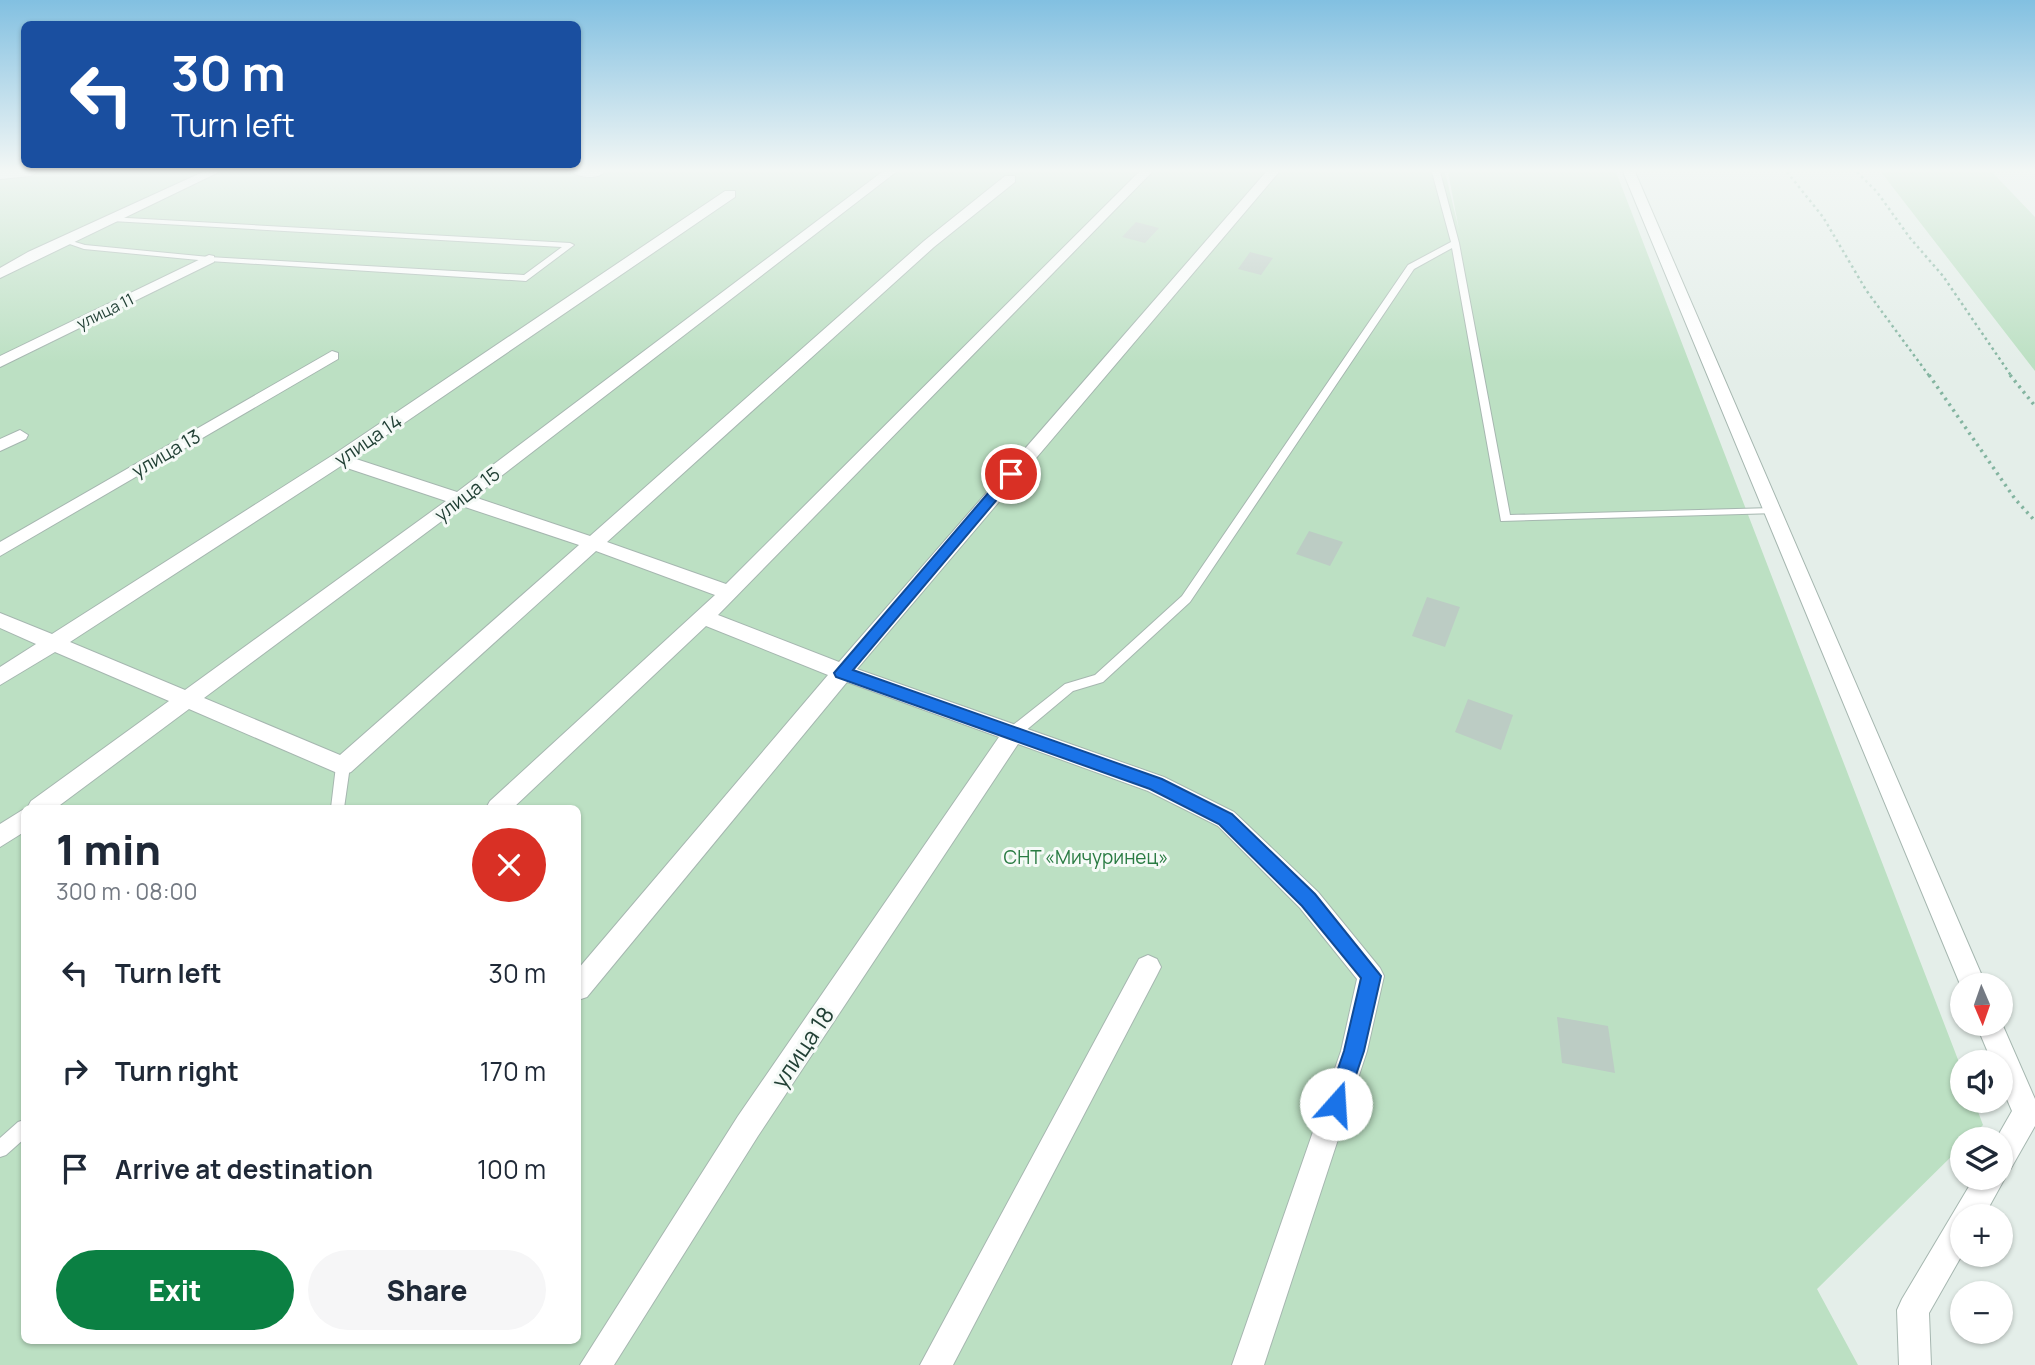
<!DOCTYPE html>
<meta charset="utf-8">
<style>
body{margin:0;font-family:Manrope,sans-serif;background:#f6f6f7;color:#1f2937;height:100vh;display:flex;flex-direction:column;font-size:26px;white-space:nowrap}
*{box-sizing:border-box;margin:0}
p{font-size:23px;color:#747a83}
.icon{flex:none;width:38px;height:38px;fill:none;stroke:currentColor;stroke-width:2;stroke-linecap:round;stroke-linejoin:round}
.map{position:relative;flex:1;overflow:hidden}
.drawer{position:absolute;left:21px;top:805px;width:560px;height:539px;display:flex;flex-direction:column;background:#fff;border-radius:10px;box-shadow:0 2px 5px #0004}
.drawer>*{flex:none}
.guide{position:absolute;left:21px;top:21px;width:560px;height:147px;border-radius:10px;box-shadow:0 2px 5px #0004;background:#1a4fa0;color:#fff;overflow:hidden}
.needle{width:46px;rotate:178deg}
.buttons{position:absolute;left:1950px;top:973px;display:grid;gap:14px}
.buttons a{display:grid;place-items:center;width:63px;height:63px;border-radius:50%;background:#fff;box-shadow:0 2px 5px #0004;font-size:35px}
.pin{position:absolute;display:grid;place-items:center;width:60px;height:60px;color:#fff;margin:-30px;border:4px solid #fff;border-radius:50%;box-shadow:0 2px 7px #0007}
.me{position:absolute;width:77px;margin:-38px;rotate:19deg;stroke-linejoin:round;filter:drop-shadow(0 0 5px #0008)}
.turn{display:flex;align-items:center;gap:24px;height:147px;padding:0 35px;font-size:32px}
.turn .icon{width:91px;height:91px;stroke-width:2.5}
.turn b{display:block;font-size:49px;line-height:60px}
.round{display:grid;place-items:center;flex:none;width:74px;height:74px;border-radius:37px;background:#f6f6f7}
.headline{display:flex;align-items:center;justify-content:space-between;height:119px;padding:0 35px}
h1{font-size:42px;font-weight:800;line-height:52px}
.primary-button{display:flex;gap:14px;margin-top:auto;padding:14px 35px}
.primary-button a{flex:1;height:80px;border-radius:42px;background:#0b8043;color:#fff;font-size:28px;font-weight:800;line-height:80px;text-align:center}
.primary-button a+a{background:#f6f6f7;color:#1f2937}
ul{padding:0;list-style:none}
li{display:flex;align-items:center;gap:21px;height:98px;padding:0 35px}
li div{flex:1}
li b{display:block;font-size:26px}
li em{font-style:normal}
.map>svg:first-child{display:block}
.green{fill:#bce0c3;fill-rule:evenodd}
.building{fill:#bcccc4}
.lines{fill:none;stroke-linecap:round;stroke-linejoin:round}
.lane-casing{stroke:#a6b7b0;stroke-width:2}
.street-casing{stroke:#a6b7b0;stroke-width:2}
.path-far1{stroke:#83b4a0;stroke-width:2.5;stroke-dasharray:2.5 3.5;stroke-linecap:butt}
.path{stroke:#83b4a0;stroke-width:3.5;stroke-dasharray:2.5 4.5;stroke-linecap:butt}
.lane{fill:#fff;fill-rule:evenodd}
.street{fill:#fff;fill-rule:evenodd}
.route{fill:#1a73e8;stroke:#114b97;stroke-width:2}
.labels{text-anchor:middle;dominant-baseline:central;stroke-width:6;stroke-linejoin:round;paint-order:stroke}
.far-street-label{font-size:16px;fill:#224136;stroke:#f5faf7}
.street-label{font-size:19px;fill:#224136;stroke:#f5faf7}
.park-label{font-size:19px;fill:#297b42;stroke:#f5faf7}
.near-street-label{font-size:23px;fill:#224136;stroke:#f5faf7}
</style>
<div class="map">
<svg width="2035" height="1365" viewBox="0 0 2035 1365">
<rect width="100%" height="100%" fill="#e4eee9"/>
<!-- green -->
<path class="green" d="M0,172h1445l14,58 -11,-58h168l346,898v31h12l9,24 -14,14h-7v7l-145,143 41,76h-1858zM24,808h554v532h-554z
M1881,172h111l43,45v154z"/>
<!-- building -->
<path class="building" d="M1136,222l23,6 -14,15 -23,-6z
M1250,252l23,6 -12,17 -23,-6z
M1309,531l34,11 -13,24 -34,-12z
M1427,597l33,10 -15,40 -33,-11z
M1468,699l45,16 -12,35 -46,-18z
M1557,1017l51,9 7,47 -53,-10z"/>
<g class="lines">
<!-- lane casing -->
<g class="lane-casing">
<path id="lane" d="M1432,172h8l19,71 51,272 263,-7 4,1 1,2 -1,2 -276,8 -49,-273 -38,21 -224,333 -87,80 -30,9 -55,46h-10l-1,-4 1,-4 57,-45 30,-9 87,-79 226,-331 43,-23z
M109,217l461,26 4,2 -48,36 -317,-20 -125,-12 -23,-8 4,-2 20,6 124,12 315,18 38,-28 -450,-26h-3z
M343,761l5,1 2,4 -6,42h-13l5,-42 2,-4z
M24,1120v19l-18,16 -6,2v-19l18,-16z"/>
</g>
<!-- street casing -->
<g class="street-casing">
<path id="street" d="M0,172h37l-6,4 -31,3z
M203,172h16l-219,106v-10l28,-16z
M573,172h30v1c-6,6 -24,5 -30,-1z
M882,172h14l-422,325 116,39 334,-295 81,-65h10v6l-81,65 -327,295 119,42 413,-412h13l-434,443 121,47 427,-490h13l-422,497 307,108 70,35 84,80 62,76 4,8 -17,75 -103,314h-32l109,-314 16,-72 -57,-71 -82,-82 -70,-35 -130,-47 -260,392 -144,229h-34l158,-249 261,-379 -152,-55 -260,315 -9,3v-31l250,-294 -122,-49 -193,182h-27l4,-7 225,-206 -119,-44 -245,221 -8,3 -8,-3 -146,-63 -133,99h-29l4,-7 138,-100 -114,-49 -55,33v-18l36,-23 -36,-16v-15l52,21 281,-179 392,-264h10v6l-382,261 104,34zM341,466l105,35 -261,189 -115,-48zM462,506l117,39 -239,210 -136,-57z
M1623,172h12l351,813h-24v4z
M209,255l5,1v6l-214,105v-11z
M332,351l6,2v6l-338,197v-14z
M20,430l8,5 -2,4 -26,12v-12z
M24,809v23l-24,15v-23z
M1148,955l9,4 4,8 -4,8 -204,390h-33l219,-406z
M2000,1019l35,80v27l-25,44 -7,3 2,5 -21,38h-22v39l-33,58 2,52h-32l-2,-55 5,-11 72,-121h26v-39h-4l16,-28 -12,-28v-21h-8l-16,-38h24z"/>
</g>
<!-- path-far1 -->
<path class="path-far1" d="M1787,172l36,45 43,73 64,87
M1857,172l20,20 33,46 33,38 69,101"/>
<!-- path -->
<path class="path" d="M1929,375l86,124 20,22
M2010,375l25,31"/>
<!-- lane -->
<use href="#lane" class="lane"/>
<!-- street -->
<use href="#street" class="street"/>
</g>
<!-- sky -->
<linearGradient id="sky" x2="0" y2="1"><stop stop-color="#82c0e1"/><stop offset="0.47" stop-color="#f3f7f5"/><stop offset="1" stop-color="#f3f7f5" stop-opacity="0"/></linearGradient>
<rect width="2035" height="363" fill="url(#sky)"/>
<!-- route -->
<path class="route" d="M1011,470l5,1v6l-163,193 309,109 70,35 83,80 66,82 -17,75 -20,60 -8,3 -7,-3 -3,-7 18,-53 17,-73 -59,-72 -83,-82 -69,-35 -314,-112 -2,-4 173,-202z"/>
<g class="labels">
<!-- far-street labels -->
<g class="far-street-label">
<text transform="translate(105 311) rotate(-26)">улица 11</text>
</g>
<!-- street labels -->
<g class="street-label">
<text transform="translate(368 440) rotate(-34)">улица 14</text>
<text transform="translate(166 453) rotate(-30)">улица 13</text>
<text transform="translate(467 494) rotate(-37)">улица 15</text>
</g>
<!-- park labels -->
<g class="park-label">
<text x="1086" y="857">СНТ «Мичуринец»</text>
</g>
<!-- near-street labels -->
<g class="near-street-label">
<text transform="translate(802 1047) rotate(-56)">улица 18</text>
</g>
</g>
</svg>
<div class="buttons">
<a><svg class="needle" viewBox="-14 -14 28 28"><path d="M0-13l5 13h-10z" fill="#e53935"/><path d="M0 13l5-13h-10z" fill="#747a83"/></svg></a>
<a><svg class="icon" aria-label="sound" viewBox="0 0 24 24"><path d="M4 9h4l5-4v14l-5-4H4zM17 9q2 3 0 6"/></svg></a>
<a><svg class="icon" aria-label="layers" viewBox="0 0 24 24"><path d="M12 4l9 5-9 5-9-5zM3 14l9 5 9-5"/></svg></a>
<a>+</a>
<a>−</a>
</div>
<div class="pin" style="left:1011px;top:474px;background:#d93025"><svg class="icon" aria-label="arrive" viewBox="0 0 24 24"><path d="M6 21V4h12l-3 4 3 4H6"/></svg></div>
<svg class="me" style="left:1336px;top:1104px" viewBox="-20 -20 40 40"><circle r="19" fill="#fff"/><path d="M0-13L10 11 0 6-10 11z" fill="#1a73e8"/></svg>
<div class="guide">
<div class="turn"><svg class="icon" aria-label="left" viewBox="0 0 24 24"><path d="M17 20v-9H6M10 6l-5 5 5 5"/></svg><div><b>30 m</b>Turn left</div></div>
</div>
<section class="drawer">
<div class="headline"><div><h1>1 min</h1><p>300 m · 08:00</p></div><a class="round" style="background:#d93025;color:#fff"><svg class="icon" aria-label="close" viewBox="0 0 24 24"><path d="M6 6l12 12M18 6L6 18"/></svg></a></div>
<ul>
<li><svg class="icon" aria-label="left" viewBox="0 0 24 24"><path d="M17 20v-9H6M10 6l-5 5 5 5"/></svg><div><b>Turn left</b></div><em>30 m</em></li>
<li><svg class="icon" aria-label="right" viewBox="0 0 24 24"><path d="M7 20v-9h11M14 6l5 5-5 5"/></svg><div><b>Turn right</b></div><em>170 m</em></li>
<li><svg class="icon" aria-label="arrive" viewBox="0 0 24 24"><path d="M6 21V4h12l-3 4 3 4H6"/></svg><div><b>Arrive at destination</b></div><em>100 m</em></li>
</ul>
<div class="primary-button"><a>Exit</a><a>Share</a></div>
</section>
</div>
